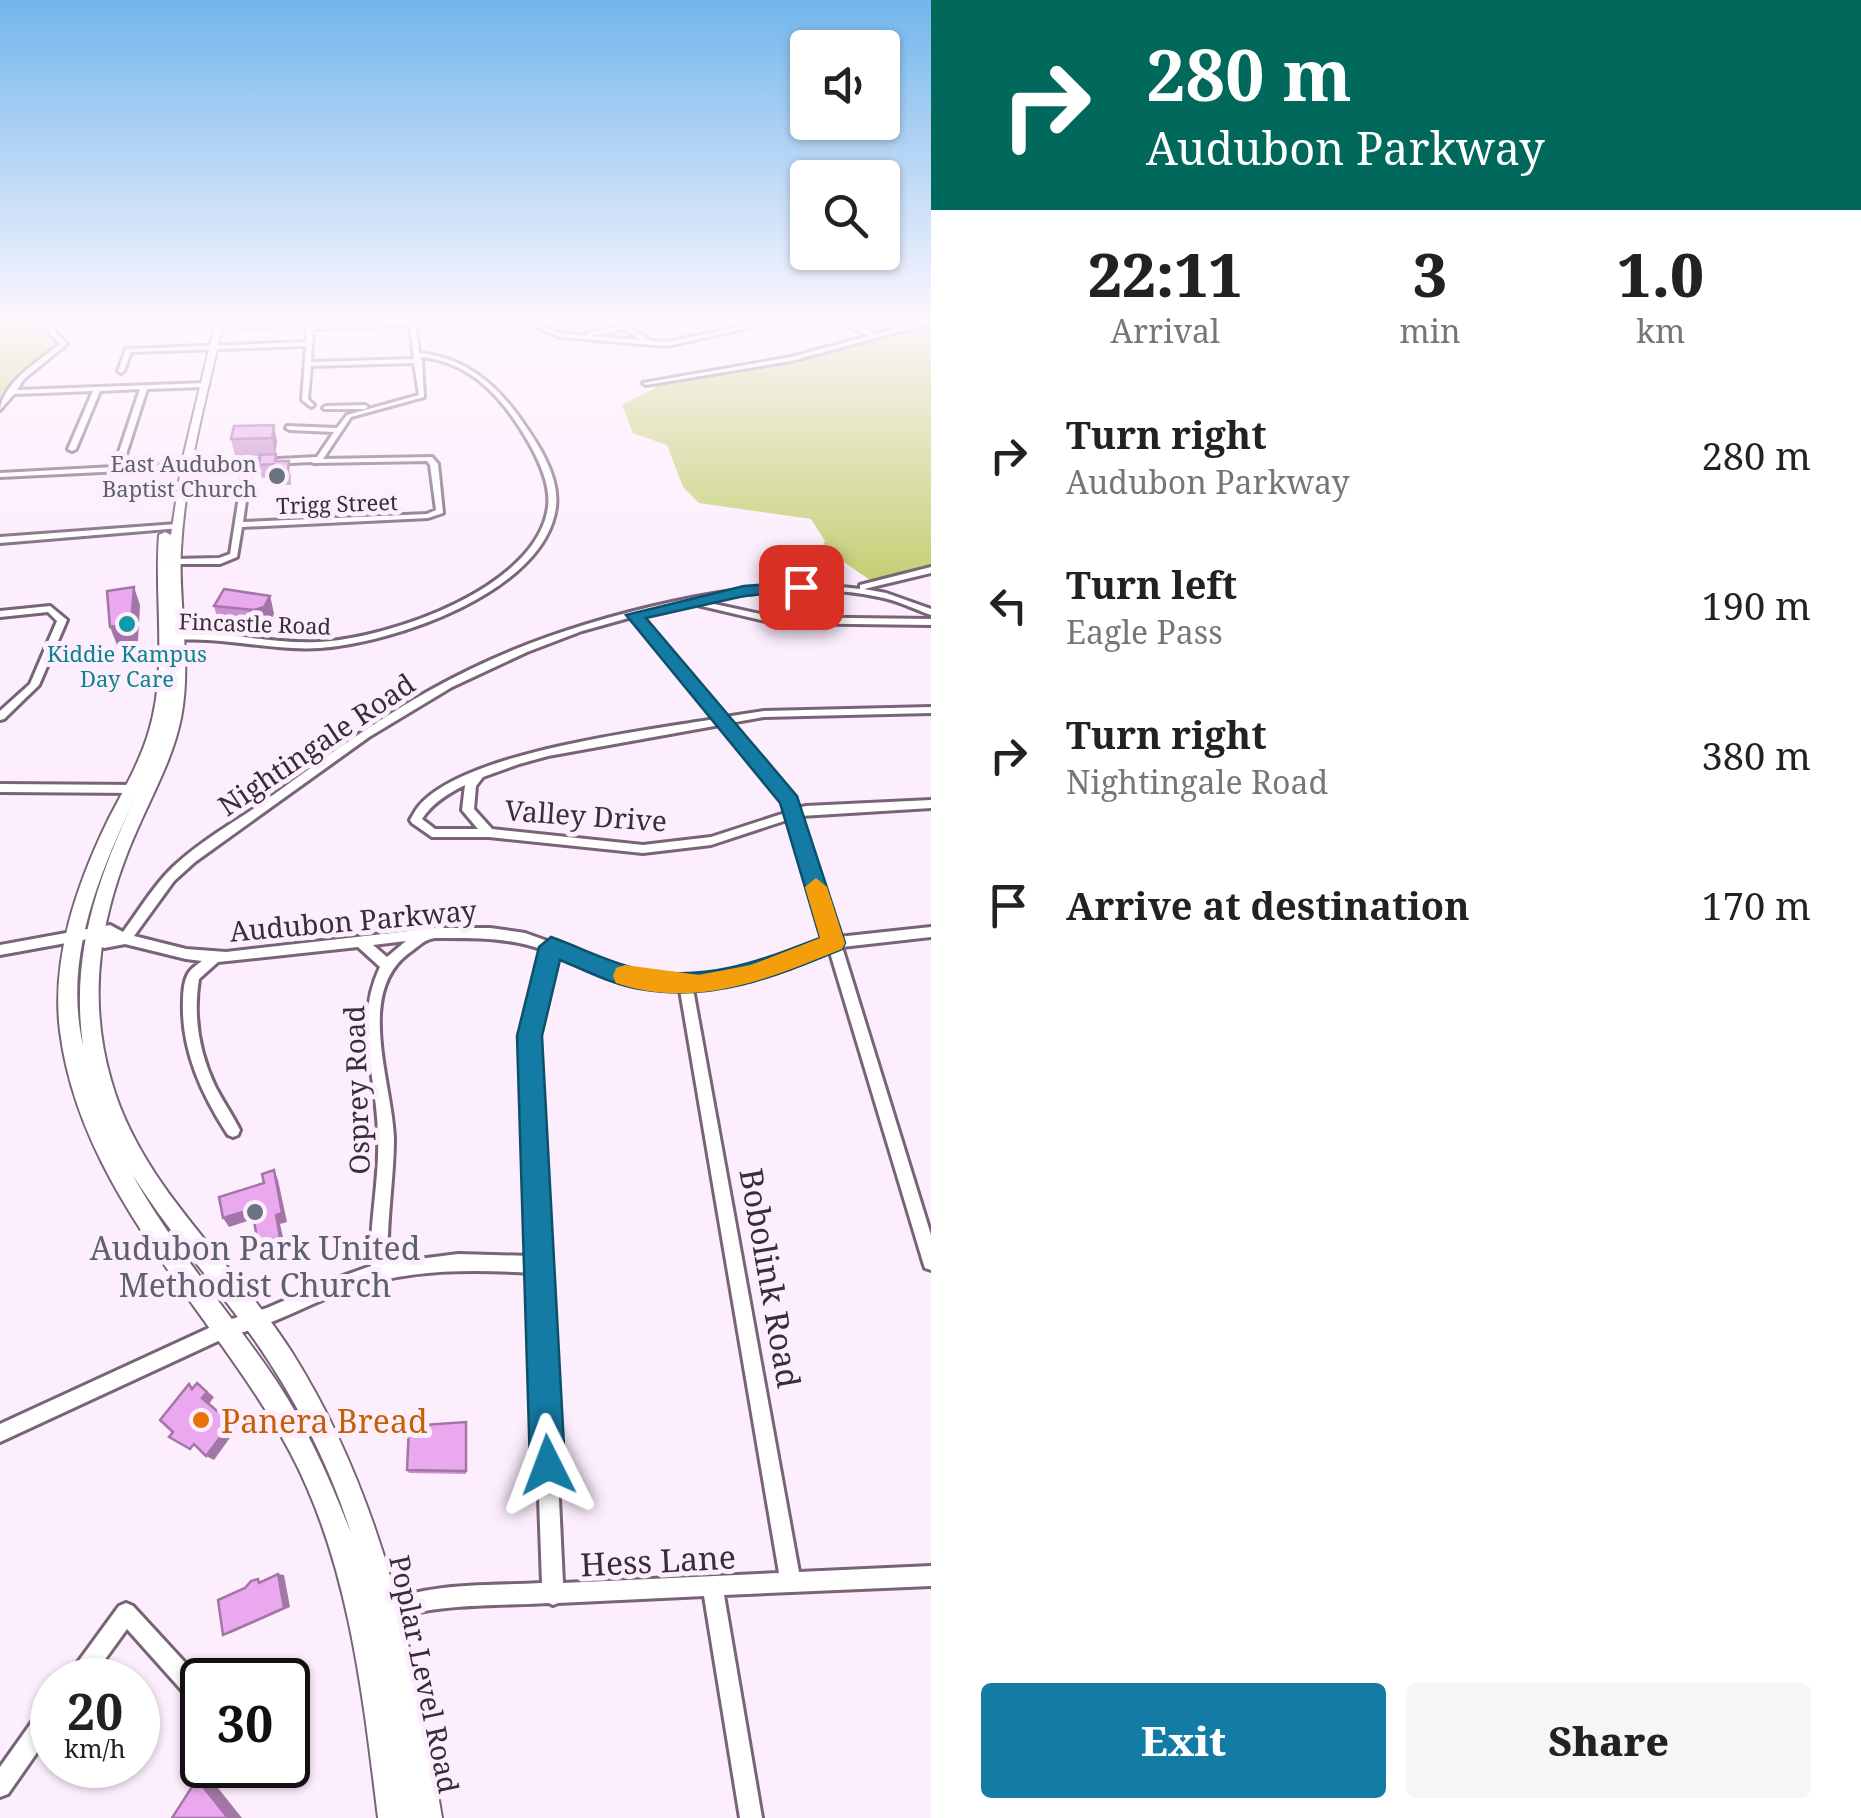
<!DOCTYPE html>
<style>
body{margin:0;font-family:"Noto Serif",serif;background:#f6f6f6;color:#222;height:100vh;display:flex;flex-direction:column;font-size:38px;white-space:nowrap}
*{box-sizing:border-box;margin:0}
p{font-size:32px;color:#767676}
.icon{flex:none;width:55px;height:55px;fill:none;stroke:currentColor;stroke-width:2;stroke-linecap:round;stroke-linejoin:round}
.map{position:relative;flex:1;overflow:hidden}
.sheet{display:flex;flex-direction:column;background:#fff;width:930px}
.sheet>*{flex:none}
.guide{background:#00695c;color:#fff;overflow:hidden}
.controls{position:absolute;left:790px;top:30px;display:grid;gap:20px}
.controls a{display:grid;place-items:center;width:110px;height:110px;border-radius:10px;background:#fff;box-shadow:0 2px 8px #0004;font-size:50px}
.speed{position:absolute;left:30px;top:1658px;display:flex;gap:20px;font-size:50px;font-weight:700;text-align:center}
.speed>*{display:grid;place-content:center;width:130px;height:130px;border-radius:50%;background:#fff;box-shadow:0 2px 8px #0004;line-height:1}
.speed small{font-size:25px;font-weight:400}
.speed .limit{border:5px solid #111;border-radius:15px;background:#fff;color:#111}
.pin{position:absolute;display:grid;place-items:center;width:85px;height:85px;color:#fff;margin:-42px;border-radius:20px;box-shadow:0 5px 15px #0006}
.me{position:absolute;width:110px;margin:-55px;rotate:357deg;stroke-linejoin:round;filter:drop-shadow(0 0 8px #0008)}
.turn{display:flex;align-items:center;gap:35px;height:210px;padding:0 50px;font-size:45px}
.turn .icon{width:130px;height:130px;stroke-width:2.5}
.turn b{display:block;font-size:70px;line-height:85px}
.eta{display:flex;justify-content:space-evenly;align-items:center;height:170px;text-align:center}
.eta b{font-size:60px;font-weight:800;line-height:70px}
.action{display:flex;gap:20px;margin-top:auto;padding:20px 50px}
.action a{flex:1;height:115px;border-radius:10px;background:#147ba5;color:#fff;font-size:40px;font-weight:800;line-height:115px;text-align:center}
.action a+a{background:#f6f6f6;color:#222}
ul{padding:0;list-style:none}
li{display:flex;align-items:center;gap:30px;height:150px;padding:0 50px}
li div{flex:1}
li b{display:block;font-size:38px}
li em{font-style:normal}
main{display:flex;flex:1;min-height:0}
.map>svg:first-child{display:block}
.green{fill:#c6d077}
.lines{fill:none;stroke-linecap:round;stroke-linejoin:round}
.minor-casing{stroke:#796379;stroke-width:6}
.secondary-casing{stroke:#796379;stroke-width:4}
.minor{fill:#fff;fill-rule:evenodd}
.secondary{fill:#fff;fill-rule:evenodd}
.wall{fill:#c991cd}
.shaded-wall{fill:#a476a7}
.building{fill:#eaa9ee;stroke:#a476a7;stroke-width:2.5}
.route{fill:#147ba5;stroke:#0d506b;stroke-width:2.5}
.slow{fill:#f59e0b}
.worship-dot{fill:#6b7280;stroke:#fdeefd;stroke-width:4}
.culture-dot{fill:#0f9aa8;stroke:#fdeefd;stroke-width:4}
.food-dot{fill:#e8710a;stroke:#fdeefd;stroke-width:4}
.labels{text-anchor:middle;dominant-baseline:central;stroke-width:10;stroke-linejoin:round;paint-order:stroke}
.far-worship-label{font-size:22px;fill:#5b616d;stroke:#fdeefd;text-anchor:end}
.far-street-label{font-size:22px;fill:#372e37;stroke:#fdeefd}
.far-culture-label{font-size:22px;fill:#0d838f;stroke:#fdeefd}
.street-label{font-size:28px;fill:#372e37;stroke:#fdeefd}
.near-worship-label{font-size:32px;fill:#5b616d;stroke:#fdeefd}
.near-street-label{font-size:32px;fill:#372e37;stroke:#fdeefd}
.near-food-label{font-size:32px;fill:#c56008;stroke:#fdeefd;text-anchor:start}
</style>
<main>
<div class="map">
<svg width="931" height="1818" viewBox="0 0 931 1818">
<rect width="100%" height="100%" fill="#fdeefd"/>
<!-- green -->
<path class="green" d="M0,320h42l-3,6 21,18 -47,34 -13,19z
M931,323v242l-58,17 -51,-35 3,-6 -14,-22 -112,-16 -16,-16 -16,-42 -34,-12 -11,-28 44,-23 88,-13z"/>
<g class="lines">
<!-- minor casing -->
<g class="minor-casing">
<path id="minor" d="M46,320h6v8l15,16 -43,35 -7,11 188,-7 3,2 -3,2 -58,2 -25,78 195,-10 17,-25 -44,-2 -4,-2 1,-2 50,2 10,-13 72,-20 -5,-32 -103,3 -3,33 6,6 -3,2 -9,-7 4,-54 -175,6 -7,19 -3,2 -3,-2 8,-22 180,-7 1,-15 3,-2 105,-5 4,33c44,4 75,29 100,64 17,24 41,58 37,90 -11,85 -163,136 -236,141 -33,2 -66,-4 -99,-7 -18,-2 -36,-1 -53,-2v-4c50,-7 101,10 151,7 71,-4 218,-54 229,-135 3,-24 -11,-51 -23,-71 -24,-40 -56,-75 -105,-79l2,4 2,36 -73,20 -28,42 109,-2 6,7 5,49 -15,5 -186,9 -5,30 -17,7h-49l-1,-2 4,-3 45,-1 11,-4 14,-89 -244,12v-4l114,-6 26,-78 -40,2 -24,58 -4,2 -4,-2 25,-58 -79,3 -14,16c3,-28 39,-49 60,-66l-14,-16zM410,325l4,34 -103,3 2,-33zM427,461l3,4 6,45 -9,4 -184,8 8,-57 60,-3 3,1z
M518,320h8l35,13 27,3 -1,-3 38,-8 26,16 16,1 105,-22h11l-116,26 -107,-9zM624,329l17,11 -51,-4z
M836,320h8l32,14 52,-14h3v3l-140,38 -145,24 -3,-2 148,-26 78,-21z
M326,406l39,-1 3,2 -3,2h-41l-1,-1z
M177,524h3v4l-180,15v-6z
M931,567v6l-67,16 22,4 45,16v6c-17,-6 -34,-15 -52,-18 -59,-13 -120,-6 -179,4l74,16 157,2v6l-157,-2 -85,-20 -50,11 86,103 39,-6 167,-4v6l-167,4 -34,6 68,85 8,-2 125,-6v8l-130,8 37,121 93,-10v10l-89,10 89,288v35l-6,-2 -2,-6 -94,-313 -76,31 -60,9 106,583 132,-6v20l-207,9 38,223h-22l-36,-222 -146,7 -5,2 -4,-2c-49,3 -114,0 -159,17l-7,-3 -3,-7 3,-7c49,-21 107,-17 159,-20l-11,-310c-59,-4 -121,-4 -178,15 -42,14 -80,38 -124,48l-229,106v-18l222,-102 45,-14 62,-27 42,-15c-2,-44 9,-87 7,-131 -1,-60 -25,-111 2,-168l-22,-20 -140,15 -19,17c-6,38 0,74 17,109 8,15 17,28 24,42l-2,5 -5,2 -5,-2c-26,-40 -47,-85 -45,-134 0,-9 1,-23 7,-30 3,-4 8,-7 12,-10l-16,-2 -61,-15 -21,4 -16,-9 -88,16v-10l110,-20 13,7c17,-23 31,-47 51,-66 30,-28 67,-47 99,-71 63,-46 127,-92 198,-126 64,-31 132,-52 201,-67 62,-14 125,-21 188,-13v-4zM632,617l83,102c-70,12 -253,33 -297,88 -3,4 -5,8 -8,13l2,3 20,14h57l154,16 68,-8 79,-26 36,120 -74,30 -66,10 -49,-6 -112,-40 -35,-5h-55l-209,24 -40,-3 -52,-13 40,-55 21,-19 174,-125 83,-50 75,-35 55,-21zM720,725l67,82 1,5 -77,25 -68,8 -151,-16 -18,-20 2,-23 7,-9 36,-13 29,-8zM465,785l-3,25 16,19h-43l-13,-10c10,-16 27,-26 43,-34zM435,938c38,0 73,-1 109,12l-21,86 8,220 -73,-2 -70,9c-2,-42 6,-83 6,-125 -2,-56 -39,-145 15,-185 9,-6 15,-14 26,-15zM406,941l-19,16 -14,-12zM556,955l81,30 43,5 99,583 -216,10 -26,-547z
M50,606l17,14 -28,65 -35,34 -4,1v-9l30,-27 27,-63 -9,-9 -48,5v-6z
M0,784l140,1 6,4 -6,4 -140,-1z
M126,1603l7,3 69,75v25l-8,-2 -67,-75 -37,51h-24l4,-7 49,-67z
M52,1702v29l-44,63 -8,3v-30l44,-62z"/>
</g>
<!-- secondary casing -->
<g class="secondary-casing">
<path id="secondary" d="M216,320h8c-17,75 -39,152 -43,229 -3,57 11,113 0,169 -8,40 -28,75 -44,112 -36,81 -51,164 -26,250 30,108 124,182 182,274 89,142 122,301 149,464h-32l-2,-14 2,14h-32c-15,-123 -29,-255 -88,-366 -75,-140 -209,-256 -230,-421 -9,-73 17,-147 48,-211 15,-29 32,-58 41,-89 19,-63 5,-131 10,-196l6,-3 6,3 11,-73zM140,788c-40,83 -70,163 -57,257 -21,-90 19,-178 57,-257zM132,1174c36,57 80,107 119,161 42,59 78,128 100,198 -21,-53 -43,-104 -74,-151 -47,-70 -104,-134 -145,-208z"/>
</g>
<!-- minor -->
<use href="#minor" class="minor"/>
<!-- secondary -->
<use href="#secondary" class="secondary"/>
</g>
<!-- wall -->
<path class="wall" d="M238,320h34v11l-32,1z
M274,425l3,17 -2,12 2,7 14,13v11h-15l-1,-8 -13,1 -3,-13 1,-9h-25l-4,-17z
M270,596l4,18 -6,11 -10,4 -39,-4 -5,-19z
M466,1422v52l-57,-1 -2,-3z"/>
<!-- shaded-wall -->
<path class="shaded-wall" d="M274,425l3,17 -2,13 -3,-17z
M134,587l6,18 -2,37 -21,3 -7,-18z
M270,596l4,18 -6,11 -10,4 -4,-19z
M274,1170l4,10 9,42 -7,2 5,22 -22,7 -5,-9 18,-29z
M252,1209l5,9 -28,9 -6,-9z
M197,1383l17,14 -5,7 28,24 -23,32 -8,-4 -4,-58z
M278,1574l6,1 6,32 -59,26 -8,2z
M206,1773l36,45h-14l-31,-39z"/>
<!-- building -->
<path class="building" d="M274,425l-2,13 -41,1 3,-13z
M276,454l-1,7h14l-1,11h-14v-8l-15,1 1,-10z
M134,587l-3,36 -21,4 -3,-36z
M224,589l46,7 -6,11 -10,3 -40,-4z
M274,1170l8,43 -6,2 4,22 -22,7 -6,-35 -29,9 -4,-21 45,-14 -2,-9z
M197,1383l10,9 -5,6 29,25 -25,33 -12,-12 -4,5 -21,-12 4,-5 -13,-12 29,-36 3,5z
M466,1422v49l-59,-1 2,-44z
M278,1574l6,34 -61,27 -5,-35 27,-12 6,-7 7,-2 1,4z
M197,1779l31,39h-56z"/>
<!-- sky -->
<linearGradient id="sky" x2="0" y2="1"><stop stop-color="#71b6ec"/><stop offset="0.56" stop-color="#fef7fe"/><stop offset="1" stop-color="#fef7fe" stop-opacity="0"/></linearGradient>
<rect width="931" height="574" fill="url(#sky)"/>
<!-- route -->
<path class="route" d="M801,582l6,1v7l-63,6 -98,22 151,178 48,147 -3,6c-68,28 -128,53 -202,40 -27,-4 -55,-19 -80,-29l-18,76 23,429 -5,12 -12,5 -13,-5 -5,-12 -13,-429 22,-89 12,-10c29,10 58,26 88,32 66,14 121,-8 181,-31l-40,-135 -154,-188 118,-29z"/>
<!-- slow -->
<path class="slow" d="M816,878l11,9 18,56 -3,6c-74,30 -146,61 -226,34l-3,-7 3,-8 9,-3 74,10 52,-10 69,-27 -15,-51z"/>
<!-- markers -->
<g class="worship-dot">
<circle cx="277" cy="476" r="10"/>
<circle cx="255" cy="1212" r="10"/>
</g>
<circle class="culture-dot" cx="127" cy="624" r="10"/>
<circle class="food-dot" cx="201" cy="1420" r="10"/>
<g class="labels">
<!-- far-worship labels -->
<g class="far-worship-label">
<text x="257" y="463">East Audubon<tspan x="257" dy="25">Baptist Church</tspan></text>
</g>
<!-- far-street labels -->
<g class="far-street-label">
<text transform="translate(337 503) rotate(-2)">Trigg Street</text>
<text transform="translate(255 623) rotate(2)">Fincastle Road</text>
</g>
<!-- far-culture labels -->
<g class="far-culture-label">
<text x="127" y="653">Kiddie Kampus<tspan x="127" dy="25">Day Care</tspan></text>
</g>
<!-- street labels -->
<g class="street-label">
<text transform="translate(316 744) rotate(-34)">Nightingale Road</text>
<text transform="translate(586 815) rotate(4)">Valley Drive</text>
<text transform="translate(353 920) rotate(-5)">Audubon Parkway</text>
<text transform="translate(356 1090) rotate(-92)">Osprey Road</text>
<text transform="translate(425 1674) rotate(78)">Poplar Level Road</text>
</g>
<!-- near-worship labels -->
<g class="near-worship-label">
<text x="255" y="1247">Audubon Park United<tspan x="255" dy="37">Methodist Church</tspan></text>
</g>
<!-- near-street labels -->
<g class="near-street-label">
<text transform="translate(771 1278) rotate(80)">Bobolink Road</text>
<text transform="translate(658 1560) rotate(-3)">Hess Lane</text>
</g>
<!-- near-food labels -->
<g class="near-food-label">
<text x="221" y="1420">Panera Bread</text>
</g>
</g>
</svg>
<div class="controls">
<a><svg class="icon" aria-label="sound" viewBox="0 0 24 24"><path d="M4 9h4l5-4v14l-5-4H4zM17 9q2 3 0 6"/></svg></a>
<a><svg class="icon" aria-label="search" viewBox="0 0 24 24"><circle cx="10" cy="10" r="6"/><path d="M15 15l6 6"/></svg></a>
</div>
<div class="speed"><div>20<small>km/h</small></div><div class="limit">30</div></div>
<div class="pin" style="left:801px;top:587px;background:#d93025"><svg class="icon" aria-label="arrive" viewBox="0 0 24 24"><path d="M6 21V4h12l-3 4 3 4H6"/></svg></div>
<svg class="me" style="left:548px;top:1465px" viewBox="-20 -20 40 40"><path d="M0-17L14 15 0 8-14 15z" fill="#147ba5" stroke="#fff" stroke-width="4"/></svg>
</div>
<section class="sheet">
<div class="guide">
<div class="turn"><svg class="icon" aria-label="right" viewBox="0 0 24 24"><path d="M7 20v-9h11M14 6l5 5-5 5"/></svg><div><b>280 m</b>Audubon Parkway</div></div>
</div>
<div class="eta">
<div><b>22:11</b><p>Arrival</p></div>
<div><b>3</b><p>min</p></div>
<div><b>1.0</b><p>km</p></div>
</div>
<ul>
<li><svg class="icon" aria-label="right" viewBox="0 0 24 24"><path d="M7 20v-9h11M14 6l5 5-5 5"/></svg><div><b>Turn right</b><p>Audubon Parkway</p></div><em>280 m</em></li>
<li><svg class="icon" aria-label="left" viewBox="0 0 24 24"><path d="M17 20v-9H6M10 6l-5 5 5 5"/></svg><div><b>Turn left</b><p>Eagle Pass</p></div><em>190 m</em></li>
<li><svg class="icon" aria-label="right" viewBox="0 0 24 24"><path d="M7 20v-9h11M14 6l5 5-5 5"/></svg><div><b>Turn right</b><p>Nightingale Road</p></div><em>380 m</em></li>
<li><svg class="icon" aria-label="arrive" viewBox="0 0 24 24"><path d="M6 21V4h12l-3 4 3 4H6"/></svg><div><b>Arrive at destination</b></div><em>170 m</em></li>
</ul>
<div class="action"><a>Exit</a><a>Share</a></div>
</section>
</main>
